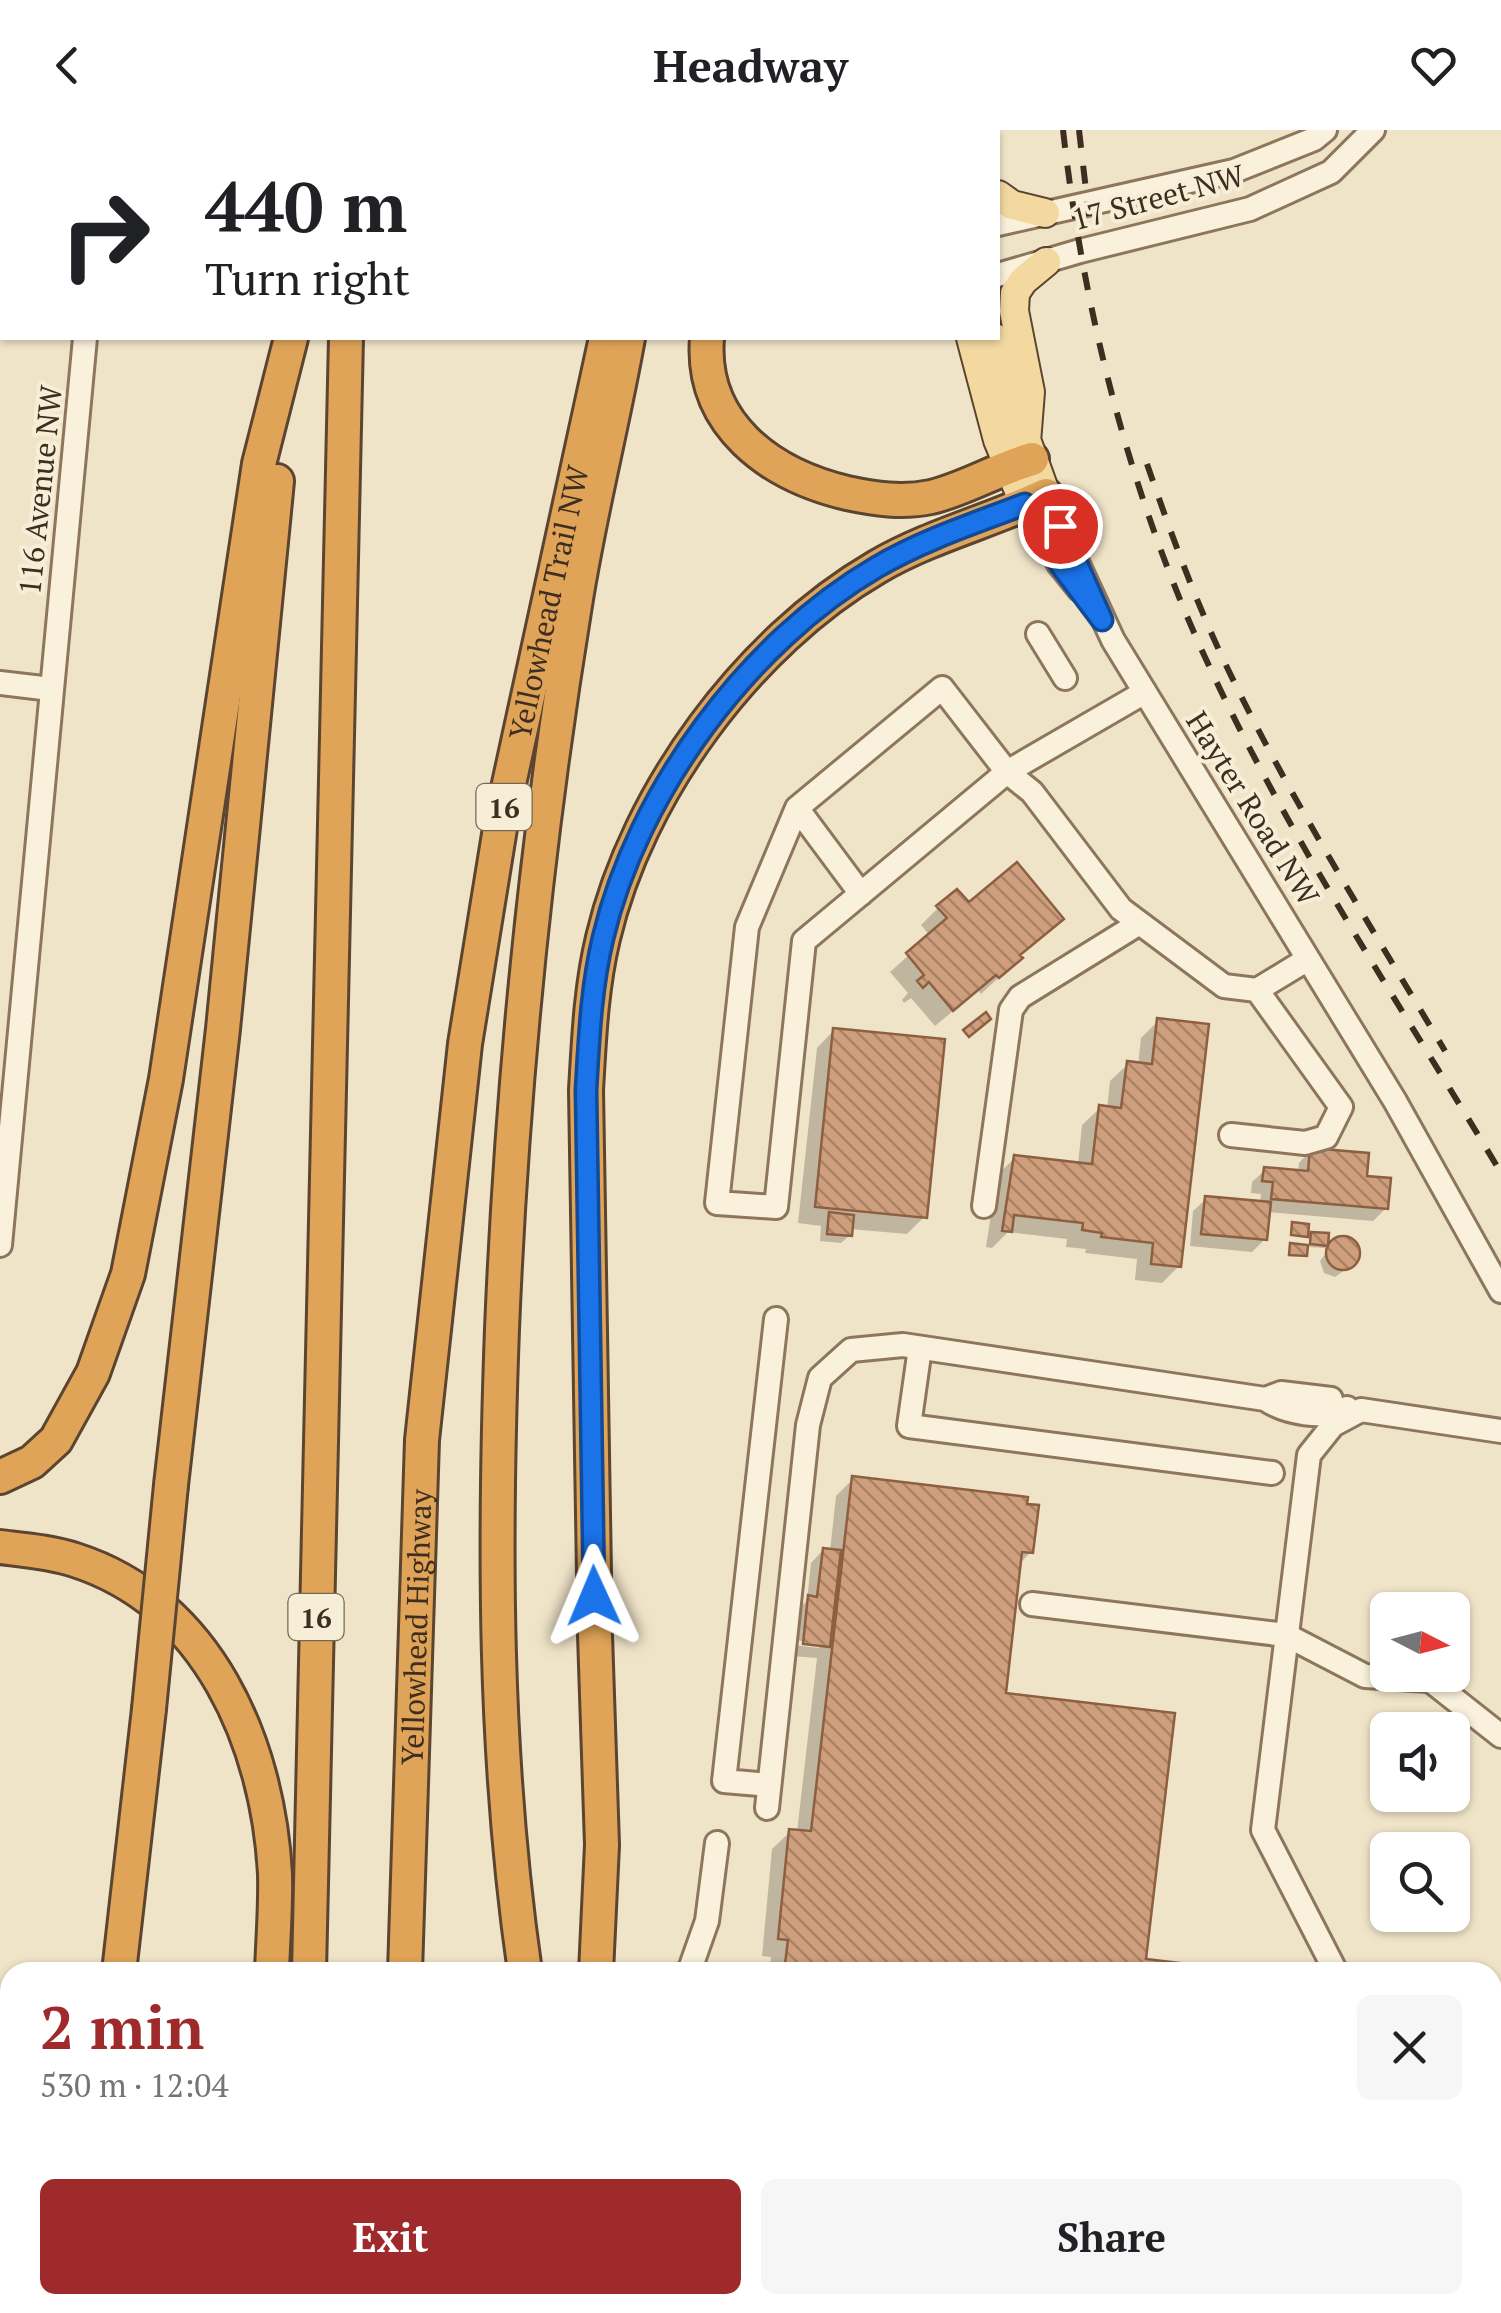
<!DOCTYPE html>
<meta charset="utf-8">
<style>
body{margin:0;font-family:"PT Serif",serif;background:#f6f6f6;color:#202124;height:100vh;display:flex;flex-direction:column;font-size:38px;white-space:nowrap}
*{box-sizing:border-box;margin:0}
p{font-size:32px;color:#757577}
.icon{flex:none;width:55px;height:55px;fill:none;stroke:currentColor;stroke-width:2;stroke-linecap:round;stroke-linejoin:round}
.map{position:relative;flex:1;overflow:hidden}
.drawer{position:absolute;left:0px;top:1832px;width:1502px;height:352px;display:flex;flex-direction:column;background:#fff;border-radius:30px 30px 0 0;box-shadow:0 2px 8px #0004}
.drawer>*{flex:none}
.hud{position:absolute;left:0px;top:0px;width:1000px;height:210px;box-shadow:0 2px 8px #0004;background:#fff;color:#202124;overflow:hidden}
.needle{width:65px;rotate:96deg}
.controls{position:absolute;left:1370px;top:1462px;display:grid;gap:20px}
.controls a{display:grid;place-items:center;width:100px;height:100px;border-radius:15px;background:#fff;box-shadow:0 2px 8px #0004;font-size:50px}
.pin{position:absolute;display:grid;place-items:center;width:85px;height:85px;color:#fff;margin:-42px;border:5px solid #fff;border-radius:50%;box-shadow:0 2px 10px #0007}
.me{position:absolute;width:110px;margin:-55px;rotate:359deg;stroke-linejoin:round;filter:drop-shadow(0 0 8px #0008)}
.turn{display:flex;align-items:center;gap:35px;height:210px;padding:0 40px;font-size:45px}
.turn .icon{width:130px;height:130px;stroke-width:2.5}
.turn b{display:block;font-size:70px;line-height:85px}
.round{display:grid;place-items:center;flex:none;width:105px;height:105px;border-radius:15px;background:#f6f6f6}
.headline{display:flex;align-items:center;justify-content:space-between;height:170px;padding:0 40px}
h1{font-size:60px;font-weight:800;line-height:75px;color:#9e2a2b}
.button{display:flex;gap:20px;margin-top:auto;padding:20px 40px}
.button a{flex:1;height:115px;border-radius:15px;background:#9e2a2b;color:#fff;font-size:40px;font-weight:800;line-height:115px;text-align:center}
.button a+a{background:#f6f6f6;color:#202124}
header{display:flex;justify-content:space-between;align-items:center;height:130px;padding:0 40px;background:#fff;font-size:45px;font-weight:800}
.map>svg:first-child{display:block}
.shadow{fill:#0003}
.building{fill:url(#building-back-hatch);stroke:#8d5f41;stroke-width:2.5}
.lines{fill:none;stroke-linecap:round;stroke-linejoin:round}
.minor-casing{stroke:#8d765c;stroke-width:28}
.major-casing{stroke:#5b4430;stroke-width:32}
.highway-casing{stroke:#5b4430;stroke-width:38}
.minor{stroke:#faf1dc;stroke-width:22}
.major{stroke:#f3d9a0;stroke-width:28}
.highway{stroke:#e0a458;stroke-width:32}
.rail{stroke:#3d2e20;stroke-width:6;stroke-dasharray:18 18;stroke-linecap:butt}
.highway-bridge-casing{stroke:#5b4430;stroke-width:38;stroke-linecap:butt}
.highway-bridge{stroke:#e0a458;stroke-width:32}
.route-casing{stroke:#114b97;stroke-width:25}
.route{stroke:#1a73e8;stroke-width:18}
.labels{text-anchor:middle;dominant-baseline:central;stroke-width:8;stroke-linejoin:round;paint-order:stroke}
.shield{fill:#f7eed8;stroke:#756857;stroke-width:2.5}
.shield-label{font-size:28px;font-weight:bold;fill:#3d2e20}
.street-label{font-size:30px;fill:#3d2e20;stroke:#f7eed8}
</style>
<header><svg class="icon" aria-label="back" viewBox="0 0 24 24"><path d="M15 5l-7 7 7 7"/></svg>Headway<svg class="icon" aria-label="heart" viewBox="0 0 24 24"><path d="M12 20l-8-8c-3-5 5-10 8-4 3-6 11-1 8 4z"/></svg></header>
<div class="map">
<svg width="1501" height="2183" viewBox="0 0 1501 2183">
<defs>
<pattern id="building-back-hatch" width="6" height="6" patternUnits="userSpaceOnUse" patternTransform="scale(2.5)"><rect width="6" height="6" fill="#cf9f7d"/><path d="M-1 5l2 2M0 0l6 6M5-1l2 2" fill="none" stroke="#a98266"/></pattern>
</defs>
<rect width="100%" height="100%" fill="#f0e4c8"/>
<!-- shadow -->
<path class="shadow" d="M938,778l82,50 -39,36 -3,-4 -43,36 -24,-28 -7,5 -2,-3 6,-7 -18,-21 40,-36 -9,-11z
M1158,891l21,245 -17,17 -27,-3 2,-21 -52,-6 1,-4 -20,-2 1,-8 -59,-7 -16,16 -6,-1 11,-72 18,-17 63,7 4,-40 18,-17 7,1 3,-28 18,-17 10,1 3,-27z
M834,900l90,187 -17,17 -57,-5v6l-9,8 -21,-2 1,-15 -23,-3 19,-175z
M1311,1020l54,29 21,29 -13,13 -105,-9 -3,27 -13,13 -62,-6 3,-35 13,-12 54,5 1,-10 -10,-1 1,-11 13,-12 33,2 1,-9z
M1312,1104l14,1 -1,13 -17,-1z
M1343,1109l11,5 4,8 -5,12 -18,13 -11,-4 -4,-12 13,-18z
M853,1349l178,73 -13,13 -15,131 141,265 97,11h-471l1,-15 -9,-1 10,-107 18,-17h7l20,-174 -25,-2 1,-11 26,3v-5l-26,-3 3,-29 11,-10 4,-38 12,-13 7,1 6,-55z"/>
<!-- building -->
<path class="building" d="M1017,732l47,57 -44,36 3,3 -24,20 -3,-3 -43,36 -24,-29 -6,6 -6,-7 7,-6 -18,-22 41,-35 -11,-12 21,-17 12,13z
M986,882l5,7 -22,18 -6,-7z
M1157,888l52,6 -28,243 -30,-3 2,-21 -52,-6 1,-4 -20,-3 1,-7 -69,-8 -2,17 -10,-1 12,-76 78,9 7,-59 22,3 6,-47 25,3z
M833,898l112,11 -18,179 -112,-11z
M1310,1018l59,5 -2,23 24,2 -3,31 -117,-10 2,-17 -11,-1 2,-14 44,4z
M1205,1066l66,6 -4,38 -66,-6z
M829,1082l25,3 -2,21 -25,-2z
M1292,1092l17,2 -1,13 -17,-2z
M1311,1102l18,1 -1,13 -18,-2z
M1326 1123a17 17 0 1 1 34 0a17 17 0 1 1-34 0Z
M1290,1113l18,2 -1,11 -18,-1z
M852,1346l176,21 -1,7 12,1 -6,48 -11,-1 -16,141 169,20 -29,246 109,13h-471l4,-32 -10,-1 11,-110 22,2z
M823,1418l18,2 -11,97 -27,-3 5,-49 9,2z
M901,2175l24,2 -1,6h-24z"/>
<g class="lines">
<!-- minor casing -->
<g class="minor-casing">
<path id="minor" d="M105,2v-2
M998,94l236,-53 80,-32 11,-9
M998,145l82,-24 170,-42 81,-37 42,-42
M1046,365l67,145 282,461 106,190
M1025,375l34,59 20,25
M1038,504l27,44
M0,553l51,6
M797,678l145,-120 65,84 138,-80
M861,764l-64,-86 -50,119 -30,276 59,4 28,-266 203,-169 25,20 89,117 103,77 33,4 84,117 -15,30 -21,6 -74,-8
M1257,860l51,-31
M984,1076l27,-196 9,-13 118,-73
M0,1115l85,-907
M920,1218l-11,78 363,47
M1265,1269l16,-6 50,6
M1032,1474l254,31 79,41 65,4 71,56
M769,1655l-45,-4 52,-462
M767,1678l41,-383 12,-47 31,-28 52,-5 362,54c20,14 59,21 82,9
M689,1842l18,-51 10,-78
M1336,1842l-73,-142 46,-375 24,-30 28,-15 140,21
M738,2175l43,7 9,-7"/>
</g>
<!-- major casing -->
<g class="major-casing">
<path id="major" d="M935,0l1,2
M965,0l1,2
M998,65l14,10 33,8
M971,208l27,102 27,65
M995,208l16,60 35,97
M1026,312l4,-50 -16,-81 1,-18 8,-12 23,-19"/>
</g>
<!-- highway casing -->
<g class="highway-casing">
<g id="highway">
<path d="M308,2v-2"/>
<path d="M351,2v-2"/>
<path d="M651,2v-2"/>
<path d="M735,2v-2"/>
<path d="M707,208c-7,87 64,137 140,155 28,6 55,10 84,4 34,-8 66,-28 101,-38"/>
<path d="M0,1347l32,-15 24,-22 37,-67 35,-99 38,-195 93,-615 32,-126"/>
<path d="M171,1355l52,-456 54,-548"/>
<path d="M0,1417c25,3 51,5 75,13 134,43 193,184 200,314 1,32 -2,66 -3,98"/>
<path d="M119,1842l30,-263"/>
<path d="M309,1842l37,-1634"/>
<path id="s1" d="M405,1842l17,-532 43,-396 37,-228 104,-478"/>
<path d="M525,1842c-31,-214 -31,-427 -23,-643 10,-242 34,-485 73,-724 14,-90 37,-178 53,-267"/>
<path d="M596,1842l6,-127 -7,-210 -9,-545c3,-51 5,-102 17,-152 34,-145 145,-296 274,-371 53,-31 114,-46 169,-72"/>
<path d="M157,2175v8"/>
<path d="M578,2175l1,8"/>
<path d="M76,2183l1,-8"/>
<path d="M262,2183v-8"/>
<path d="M294,2183l1,-8"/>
<path d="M394,2183v-8"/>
<path d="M508,2183l3,-8"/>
</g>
</g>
<!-- minor -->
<use href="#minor" class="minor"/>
<!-- major -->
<use href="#major" class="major"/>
<!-- highway -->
<use href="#highway" class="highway"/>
<!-- rail -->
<path class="rail" d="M1063,0c21,185 68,369 147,538 82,176 192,339 291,505
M1079,0l10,86
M1147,334c23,67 47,133 77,197 64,135 145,262 221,390"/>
<!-- highway-bridge casing -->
<g class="highway-bridge-casing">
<path id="highway-bridge" d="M149,1579l22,-224"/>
</g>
<!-- highway-bridge -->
<use href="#highway-bridge" class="highway-bridge"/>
</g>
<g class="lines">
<!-- route casing -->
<g class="route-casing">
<path id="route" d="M594,1466l-8,-506c3,-51 5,-102 17,-152 34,-145 145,-296 274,-371 46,-27 98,-44 148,-63l35,60 42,56 -42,-94"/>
</g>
<!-- route -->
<use href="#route" class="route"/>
</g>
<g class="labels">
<!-- shield labels -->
<g class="shield">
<rect x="476.5" y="654" width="55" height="46" rx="8"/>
<rect x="288.5" y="1464" width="55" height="46" rx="8"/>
</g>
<g class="shield-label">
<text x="504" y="677">16</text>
<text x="316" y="1487">16</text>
</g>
<!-- street labels -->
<g class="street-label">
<text transform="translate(1158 67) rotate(-15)">17 Street NW</text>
<text transform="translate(40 360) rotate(-84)">116 Avenue NW</text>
<text stroke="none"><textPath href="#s1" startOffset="1380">Yellowhead Trail NW</textPath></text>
<text transform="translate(1253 678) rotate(58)">Hayter Road NW</text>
<text stroke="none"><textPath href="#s1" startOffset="345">Yellowhead Highway</textPath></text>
</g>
</g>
</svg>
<div class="controls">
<a><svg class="needle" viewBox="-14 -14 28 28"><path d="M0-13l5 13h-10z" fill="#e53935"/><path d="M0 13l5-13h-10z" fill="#757577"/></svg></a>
<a><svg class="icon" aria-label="sound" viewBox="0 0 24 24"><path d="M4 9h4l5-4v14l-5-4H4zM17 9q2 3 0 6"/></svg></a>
<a><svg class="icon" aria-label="search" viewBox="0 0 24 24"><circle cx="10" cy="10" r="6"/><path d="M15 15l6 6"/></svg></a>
</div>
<div class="pin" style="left:1060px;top:396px;background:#d93025"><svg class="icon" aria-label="arrive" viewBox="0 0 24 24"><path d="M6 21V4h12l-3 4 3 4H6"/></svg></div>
<svg class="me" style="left:594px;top:1466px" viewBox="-20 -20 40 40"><path d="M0-17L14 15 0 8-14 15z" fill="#1a73e8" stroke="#fff" stroke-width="4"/></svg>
<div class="hud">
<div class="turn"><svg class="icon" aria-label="right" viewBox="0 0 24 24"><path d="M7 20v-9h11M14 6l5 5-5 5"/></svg><div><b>440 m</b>Turn right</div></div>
</div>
<section class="drawer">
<div class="headline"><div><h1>2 min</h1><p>530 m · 12:04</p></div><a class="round"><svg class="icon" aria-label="close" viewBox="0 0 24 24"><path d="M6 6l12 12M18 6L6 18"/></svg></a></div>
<div class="button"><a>Exit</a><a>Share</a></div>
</section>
</div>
